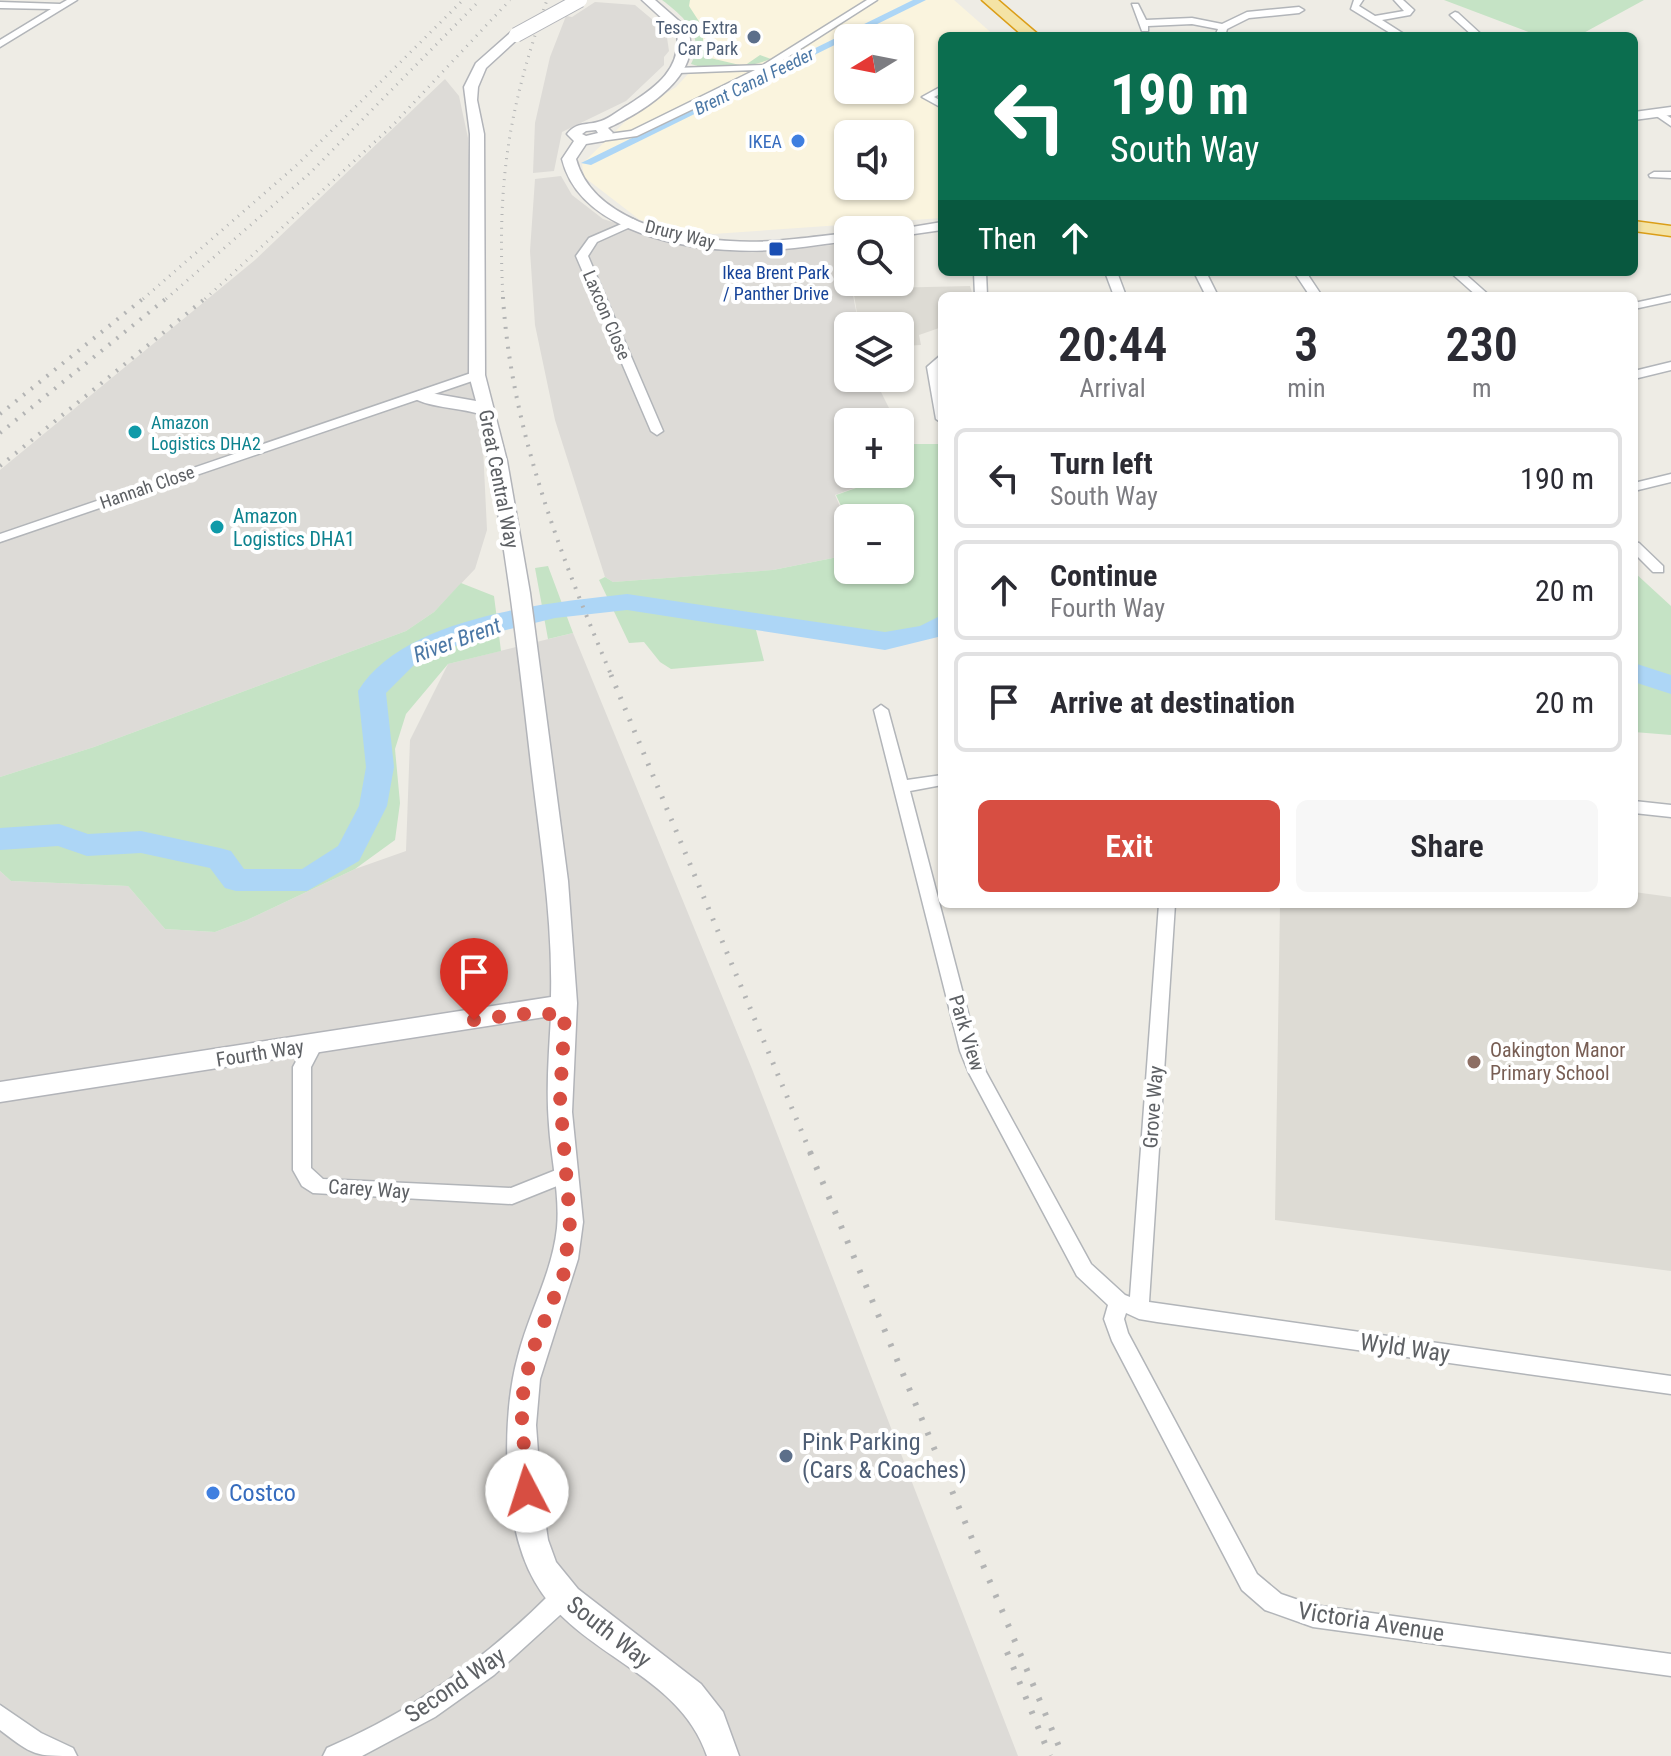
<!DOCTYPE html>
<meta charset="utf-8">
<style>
body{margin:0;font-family:"Roboto Condensed",sans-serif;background:#f7f7f7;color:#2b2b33;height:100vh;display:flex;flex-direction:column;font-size:30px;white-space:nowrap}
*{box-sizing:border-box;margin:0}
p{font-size:26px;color:#7c7c81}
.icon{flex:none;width:44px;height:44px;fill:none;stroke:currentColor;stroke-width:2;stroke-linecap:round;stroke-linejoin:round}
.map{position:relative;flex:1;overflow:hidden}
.details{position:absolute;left:938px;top:292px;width:700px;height:616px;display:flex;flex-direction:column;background:#fff;border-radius:12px;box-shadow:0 2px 6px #0004}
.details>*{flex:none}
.guide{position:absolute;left:938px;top:32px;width:700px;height:244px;border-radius:12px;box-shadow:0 2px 6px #0004;background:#0b6e4f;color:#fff;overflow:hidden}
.needle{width:52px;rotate:260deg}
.tools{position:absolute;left:834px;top:24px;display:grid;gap:16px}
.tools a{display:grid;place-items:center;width:80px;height:80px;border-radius:12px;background:#fff;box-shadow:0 2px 6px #0004;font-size:40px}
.pin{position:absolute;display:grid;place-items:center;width:68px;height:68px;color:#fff;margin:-82px -34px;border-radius:50% 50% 50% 0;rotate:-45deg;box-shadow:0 0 8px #0007}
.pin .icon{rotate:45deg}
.me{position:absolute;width:88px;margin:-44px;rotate:355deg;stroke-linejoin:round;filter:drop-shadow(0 0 6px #0008)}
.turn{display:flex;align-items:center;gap:28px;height:168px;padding:0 40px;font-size:36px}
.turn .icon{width:104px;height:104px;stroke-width:2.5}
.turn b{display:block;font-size:56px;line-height:68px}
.then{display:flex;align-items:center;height:76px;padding:0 40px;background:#0003;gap:16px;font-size:30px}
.eta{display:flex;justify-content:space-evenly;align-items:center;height:136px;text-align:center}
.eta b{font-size:48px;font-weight:600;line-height:56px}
.action{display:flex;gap:16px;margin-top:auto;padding:16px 40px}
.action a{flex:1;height:92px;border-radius:12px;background:#d74e42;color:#fff;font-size:32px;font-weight:600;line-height:92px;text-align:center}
.action a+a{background:#f7f7f7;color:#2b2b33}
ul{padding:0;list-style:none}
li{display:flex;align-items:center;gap:24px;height:100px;margin:0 16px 12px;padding:0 24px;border:4px solid #e1e1e2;border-radius:12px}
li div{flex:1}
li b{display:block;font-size:30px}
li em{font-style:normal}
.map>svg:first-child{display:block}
.commercial{fill:#faf4de;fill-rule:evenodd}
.industrial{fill:#dddbd7}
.education{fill:#dddbd4}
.green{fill:#c5e3c5}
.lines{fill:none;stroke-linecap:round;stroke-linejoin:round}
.canal{fill:#add6f6;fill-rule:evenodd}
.river{fill:#add6f6;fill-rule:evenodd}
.minor-casing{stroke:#b2b5b9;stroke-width:3}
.tertiary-casing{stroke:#b2b5b9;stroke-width:3}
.secondary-casing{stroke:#b2b4b9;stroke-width:3}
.trunk-casing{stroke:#db9e18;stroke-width:3}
.minor{fill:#fff;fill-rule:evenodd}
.tertiary{fill:#fff;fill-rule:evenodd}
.secondary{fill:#fff;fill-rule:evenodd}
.trunk{fill:#f4e3a5;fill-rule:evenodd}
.rail-far3{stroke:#b3b4b4;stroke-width:3;stroke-dasharray:1 6;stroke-linecap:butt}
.rail-far2{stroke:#b3b4b4;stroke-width:4;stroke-dasharray:2 8;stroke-linecap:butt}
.rail-far1{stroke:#b3b4b4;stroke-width:5;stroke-dasharray:2 10;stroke-linecap:butt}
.rail{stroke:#b3b4b4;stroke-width:6;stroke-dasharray:3 13;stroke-linecap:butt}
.secondary-bridge-casing{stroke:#b2b4b9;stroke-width:16;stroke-linecap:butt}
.secondary-bridge{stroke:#fff;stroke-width:14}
.route{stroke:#d74e42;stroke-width:14;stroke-dasharray:0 25.2}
.service-dot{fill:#5c6f8a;stroke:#fff;stroke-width:3}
.shop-dot{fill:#3f7fe0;stroke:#fff;stroke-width:3}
.transit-dot{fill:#1a4fb4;stroke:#fff;stroke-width:3}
.culture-dot{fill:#0f9aa8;stroke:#fff;stroke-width:3}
.education-dot{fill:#8d6e63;stroke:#fff;stroke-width:3}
.labels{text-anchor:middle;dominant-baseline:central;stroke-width:8;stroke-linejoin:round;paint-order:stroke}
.far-service-label{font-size:18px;fill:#4e5e75;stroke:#fff;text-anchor:end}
.far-water-label{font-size:18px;font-style:italic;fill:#4c78a6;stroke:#fff}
.far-shop-label{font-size:18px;fill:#366cbe;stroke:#fff;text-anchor:end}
.far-street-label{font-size:18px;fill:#5d6064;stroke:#fff}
.far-transit-label{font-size:18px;fill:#164399;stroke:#fff}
.far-culture-label{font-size:18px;fill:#0d838f;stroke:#fff;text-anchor:start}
.street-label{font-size:20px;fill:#5d6064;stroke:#fff}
.culture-label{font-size:20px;fill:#0d838f;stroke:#fff;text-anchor:start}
.education-label{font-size:20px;fill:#785e54;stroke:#fff;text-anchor:start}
.water-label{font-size:22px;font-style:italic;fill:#4c78a6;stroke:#fff}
.near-street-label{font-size:24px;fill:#5d6064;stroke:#fff}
.near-service-label{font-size:24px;fill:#4e5e75;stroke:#fff;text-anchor:start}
.near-shop-label{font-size:24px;fill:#366cbe;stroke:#fff;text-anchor:start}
</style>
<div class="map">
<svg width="1671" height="1756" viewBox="0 0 1671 1756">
<rect width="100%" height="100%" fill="#eeece5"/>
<!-- commercial -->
<path class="commercial" d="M676,0h278l41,36h-53v182l-229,16 -73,-14 -56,-43 -2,-13 51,-50 43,-27 25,-27 -13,-53zM848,38h52v52h-52zM848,134h52v52h-52z"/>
<!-- industrial -->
<path class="industrial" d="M595,2l40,3 31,26 3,20 -5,6v8l-38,36 -64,31 -8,39 -21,2 2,-50 15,-66 16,-41 6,1z
M445,79l14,17 9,42 19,392 -12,39 -41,43 -28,19 -312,116 -94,30v-307l255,-210z
M561,176l11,19 31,24 88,28 61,6 91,-9 16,82h-11v52h26l22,44h-48v52h33l-5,6 -41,15 13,30v30l-75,15 -160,12 -8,-5 -50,-157 -20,-95 -5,-74 5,-72z
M573,633l179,436 266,687h-1018v-885l11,10 117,5 37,43 50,3 32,-12 108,-51 51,-18 4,-111 38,-76z"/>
<!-- education -->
<path class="education" d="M852,282h31l2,6 85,-2 3,10h-31v31l-23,8 2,10 -19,1 -2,-20h-41z
M1634,892l37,5v374l-396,-51 5,-316h354z"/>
<!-- green -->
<path class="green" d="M662,0h28l-1,6 13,20 2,27h5l-3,4 38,9 16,-11 11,4c-23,9 -57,13 -80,5 15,-29 -8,-48 -29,-64z
M1444,0h200l-66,36h-39z
M907,444h35v199l-12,-19 -49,13 -86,-13 -39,6 8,31 -93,8 -11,-7 -16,-20 -15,1 -30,-63 6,-3 8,5 160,-12 75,-15v15h52v-52h-52v3l-12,-26 40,-14 6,-7h18v-22z
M548,566l25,67 -25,6 -13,-71z
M1634,572l37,34v129l-37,-3z
M461,583l33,13 7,55 -53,13 -42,50 -11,35 5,54 -5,37 -40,29 -108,51 -32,12 -50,-3 -37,-43 -117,-5 -11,-10v-94l94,-30 312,-116 28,-19z"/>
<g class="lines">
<!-- canal -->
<path class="canal" d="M913,0h13l-335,165 -10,-2z"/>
<!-- river -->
<path class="river" d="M627,594l258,38 35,-6 22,-11v21l-57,14 -258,-40 -72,8 -69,17 -66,24 -34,34 8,74 -7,39 -28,55 -52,30h-71l-11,-3 -15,-20 -69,-15 -54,3 -29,-10 -58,4v-22l59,-4 29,10 53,-3 79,17 11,3 13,18h58l36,-23 21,-40 7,-39 -8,-76c46,-75 189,-88 269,-97z
M1634,663l37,12v19l-37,-12z"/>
<!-- minor casing -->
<g class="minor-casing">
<path id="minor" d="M67,0h10l-77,47v-7l51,-31 -51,-1v-6l60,2z
M867,0h10l-130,83 -110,53 -36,5 -5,-3 5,-3 30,-4 124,-61 -77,3 -5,-3 2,-2 88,-3z
M1354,0h9l-4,6 16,10 29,-5 -10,-11h9l11,10 -4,5 -28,5 25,16h-12l-44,-27z
M1132,4h6l8,16 46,-2 30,6 25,-12 52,-5 5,3 -5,3 -50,5 -22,11 -2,7h-10l3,-7 -26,-5 -44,2v5h-6z
M1455,12l3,1 25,23h-10l-21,-19 -2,-2z
M942,86v7l-8,4 8,4v7l-20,-11z
M1658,110l13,8v8l-16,-11 -2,-2z
M1654,172h17v6l-21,-1 -1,-2z
M633,219l5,3 -1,2 -40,18 -9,14 75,175 -6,4 -6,-4 -75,-175 13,-18z
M974,272h12l1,24h-12z
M1105,272h12l9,24h-12z
M1194,272h12l12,24h-12z
M1294,272h12l16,24h-12z
M1450,272h13l27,24h-13z
M1671,295v6l-37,8v-6z
M942,354v11l-3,3 3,16v39l-6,-4 -9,-52z
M1671,362v8l-37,9v-8z
M477,371l4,1v6l-481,164v-8z
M1671,474v8l-37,9v-8z
M1634,542l5,1 24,23v6h-10l-19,-19z
M881,705l7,5 19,70 35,-5v10l-32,6 68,260 8,21 105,192 34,31 5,2 29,-393h16l-26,398 522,74v18l-514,-72 -18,-3 -13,-6 -2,6 4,14 129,241 24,20 32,11 358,49v22l-358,-49 -48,-17 -23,-20 -130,-249 -8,-22 4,-14 -31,-29 -108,-203 -9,-22 -86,-341z
M1634,801l37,4v12l-37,-4z
M314,1037l6,2 3,5 -12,23v101l12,11 188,9 55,-22 6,2 3,6 -3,6 -60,24 -199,-11 -11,-7 -9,-16v-103l15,-28z
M562,1587l8,3 3,8 -3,8 -76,69 -59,42 -73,39h-39l4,-8c87,-37 161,-91 227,-158z
M0,1705l41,28 32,15 4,8c-43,0 -43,0 -77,-26z"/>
</g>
<!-- tertiary casing -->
<g class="tertiary-casing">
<path id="tertiary" d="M1671,107v8l-37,5v-8z"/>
</g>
<!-- secondary casing -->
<g class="secondary-casing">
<path id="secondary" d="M642,0h13l32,28c19,46 -44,84 -79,100l5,5 -9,8 -18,3 -10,15c16,60 99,79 154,82 39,3 79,-4 118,-8v8c-39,5 -79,12 -118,9 -60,-3 -152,-24 -168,-91l12,-18 -7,-7c10,-13 20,-8 34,-13 9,-3 18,-11 27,-16 28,-18 54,-36 49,-73zM586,131l10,-1 2,3 -12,3 -4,-2z
M511,32l11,3 -36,33 -8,19 -1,13 7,34 1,241 22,86 23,132 38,288 9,122 -5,109 11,110 -5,37 -38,120 -4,46 5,69 7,46 8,22 22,27 123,95 22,28 16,44h-32c-28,-84 -130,-100 -172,-174 -33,-56 -34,-165 -17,-226 11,-44 34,-82 39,-128 3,-34 -6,-69 -8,-103 -3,-36 0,-73 2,-109l-551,86v-20l551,-85c2,-82 -12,-161 -21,-242 -13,-113 -26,-226 -50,-337l-1,-4c-20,-7 -53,-6 -68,-18l8,-5 57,10 -7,-26 1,-241 -6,-47 12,-24z
M942,222v8l-42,6v-6h-6z"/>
</g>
<!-- trunk casing -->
<g class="trunk-casing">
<path id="trunk" d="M982,0h16l42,36h-17z
M1634,221l37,5v10l-37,-5z"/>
</g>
<!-- minor -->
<use href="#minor" class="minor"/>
<!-- tertiary -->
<use href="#tertiary" class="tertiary"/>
<!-- secondary -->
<use href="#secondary" class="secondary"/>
<!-- trunk -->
<use href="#trunk" class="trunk"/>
<!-- rail-far3 -->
<path class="rail-far3" d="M143,299l155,-135 165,-164
M166,299l144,-126 170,-173
M205,299l187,-173 118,-126
M503,299c-6,-116 5,-189 44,-299"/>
<!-- rail-far2 -->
<path class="rail-far2" d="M503,297c8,132 58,260 109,380
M0,414l145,-117
M0,433l168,-136
M0,466l207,-169"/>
<!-- rail-far1 -->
<path class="rail-far1" d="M611,675l200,479"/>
<!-- rail -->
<path class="rail" d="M810,1152l253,604
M1007,1652l43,104"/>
<!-- secondary-bridge casing -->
<g class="secondary-bridge-casing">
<path id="secondary-bridge" d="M516,35l64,-35"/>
</g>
<!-- secondary-bridge -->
<use href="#secondary-bridge" class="secondary-bridge"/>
</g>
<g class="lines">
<!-- route -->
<path class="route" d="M474,1020l46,-6h45l-5,83 10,125 -6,51 -33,81 -10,50 6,87"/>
</g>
<!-- markers -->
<g class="service-dot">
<circle cx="754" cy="37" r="8"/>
<circle cx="786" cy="1456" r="8"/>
</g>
<g class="shop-dot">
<circle cx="798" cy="141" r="8"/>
<circle cx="213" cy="1493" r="8"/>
</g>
<rect class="transit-dot" x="768" y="241" width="16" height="16" rx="4"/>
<g class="culture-dot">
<circle cx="135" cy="432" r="8"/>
<circle cx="217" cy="527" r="8"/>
</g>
<circle class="education-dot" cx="1474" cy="1062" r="8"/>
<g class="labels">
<!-- far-service labels -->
<g class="far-service-label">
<text x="738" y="27">Tesco Extra<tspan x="738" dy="21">Car Park</tspan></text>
</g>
<!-- far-water labels -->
<g class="far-water-label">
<text transform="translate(754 81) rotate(-26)">Brent Canal Feeder</text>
</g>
<!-- far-shop labels -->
<g class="far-shop-label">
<text x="782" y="141">IKEA</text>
</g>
<!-- far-street labels -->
<g class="far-street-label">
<text transform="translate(680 234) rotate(14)">Drury Way</text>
<text transform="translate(607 315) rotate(67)">Laxcon Close</text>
<text transform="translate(147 487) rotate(-19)">Hannah Close</text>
</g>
<!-- far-transit labels -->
<g class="far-transit-label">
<text x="776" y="272">Ikea Brent Park<tspan x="776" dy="21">/ Panther Drive</tspan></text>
</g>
<!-- far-culture labels -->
<g class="far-culture-label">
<text x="151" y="422">Amazon<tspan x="151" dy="21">Logistics DHA2</tspan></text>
</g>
<!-- street labels -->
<g class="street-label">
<text transform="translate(499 479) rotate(79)">Great Central Way</text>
<text transform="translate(967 1033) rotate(73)">Park View</text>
<text transform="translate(260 1053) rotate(-9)">Fourth Way</text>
<text transform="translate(1153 1107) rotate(-86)">Grove Way</text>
<text transform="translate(369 1189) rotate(4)">Carey Way</text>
</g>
<!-- culture labels -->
<g class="culture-label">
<text x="233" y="516">Amazon<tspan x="233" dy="23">Logistics DHA1</tspan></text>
</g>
<!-- education labels -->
<g class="education-label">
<text x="1490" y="1050">Oakington Manor<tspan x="1490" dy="23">Primary School</tspan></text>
</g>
<!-- water labels -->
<g class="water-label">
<text transform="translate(457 640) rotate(-20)">River Brent</text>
</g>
<!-- near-street labels -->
<g class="near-street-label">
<text transform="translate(1405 1348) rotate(8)">Wyld Way</text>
<text transform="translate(1371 1622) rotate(9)">Victoria Avenue</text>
<text transform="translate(609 1632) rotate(38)">South Way</text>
<text transform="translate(455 1685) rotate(-34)">Second Way</text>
</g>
<!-- near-service labels -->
<g class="near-service-label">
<text x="802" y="1442">Pink Parking<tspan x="802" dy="28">(Cars &amp; Coaches)</tspan></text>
</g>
<!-- near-shop labels -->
<g class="near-shop-label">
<text x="229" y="1493">Costco</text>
</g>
</g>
</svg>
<div class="tools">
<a><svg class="needle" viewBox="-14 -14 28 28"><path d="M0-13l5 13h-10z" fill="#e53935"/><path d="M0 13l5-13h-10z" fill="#7c7c81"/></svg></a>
<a><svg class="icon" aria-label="sound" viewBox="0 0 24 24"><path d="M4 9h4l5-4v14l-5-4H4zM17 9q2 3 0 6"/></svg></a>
<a><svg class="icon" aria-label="search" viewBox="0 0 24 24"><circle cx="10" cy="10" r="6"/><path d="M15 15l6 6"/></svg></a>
<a><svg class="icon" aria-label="layers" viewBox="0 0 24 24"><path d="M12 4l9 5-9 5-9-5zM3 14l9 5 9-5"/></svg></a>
<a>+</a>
<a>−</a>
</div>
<div class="pin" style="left:474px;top:1020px;background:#d93025"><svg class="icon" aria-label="arrive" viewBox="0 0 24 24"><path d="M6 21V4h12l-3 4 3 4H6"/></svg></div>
<svg class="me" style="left:527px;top:1491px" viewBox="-20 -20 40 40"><circle r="19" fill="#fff"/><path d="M0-13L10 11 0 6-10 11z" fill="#d74e42"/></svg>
<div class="guide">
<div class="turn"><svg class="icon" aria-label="left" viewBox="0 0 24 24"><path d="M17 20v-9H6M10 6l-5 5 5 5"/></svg><div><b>190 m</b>South Way</div></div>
<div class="then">Then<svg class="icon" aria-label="ahead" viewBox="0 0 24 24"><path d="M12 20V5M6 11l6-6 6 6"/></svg></div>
</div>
<section class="details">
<div class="eta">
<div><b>20:44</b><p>Arrival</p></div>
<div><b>3</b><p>min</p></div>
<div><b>230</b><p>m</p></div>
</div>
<ul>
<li><svg class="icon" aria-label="left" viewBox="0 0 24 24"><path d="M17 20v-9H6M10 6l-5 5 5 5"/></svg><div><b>Turn left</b><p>South Way</p></div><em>190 m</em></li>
<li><svg class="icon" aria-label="ahead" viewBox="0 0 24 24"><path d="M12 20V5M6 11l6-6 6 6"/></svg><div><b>Continue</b><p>Fourth Way</p></div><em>20 m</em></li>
<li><svg class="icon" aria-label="arrive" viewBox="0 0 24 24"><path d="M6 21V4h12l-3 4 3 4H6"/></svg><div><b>Arrive at destination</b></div><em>20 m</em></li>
</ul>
<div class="action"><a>Exit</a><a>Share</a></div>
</section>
</div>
